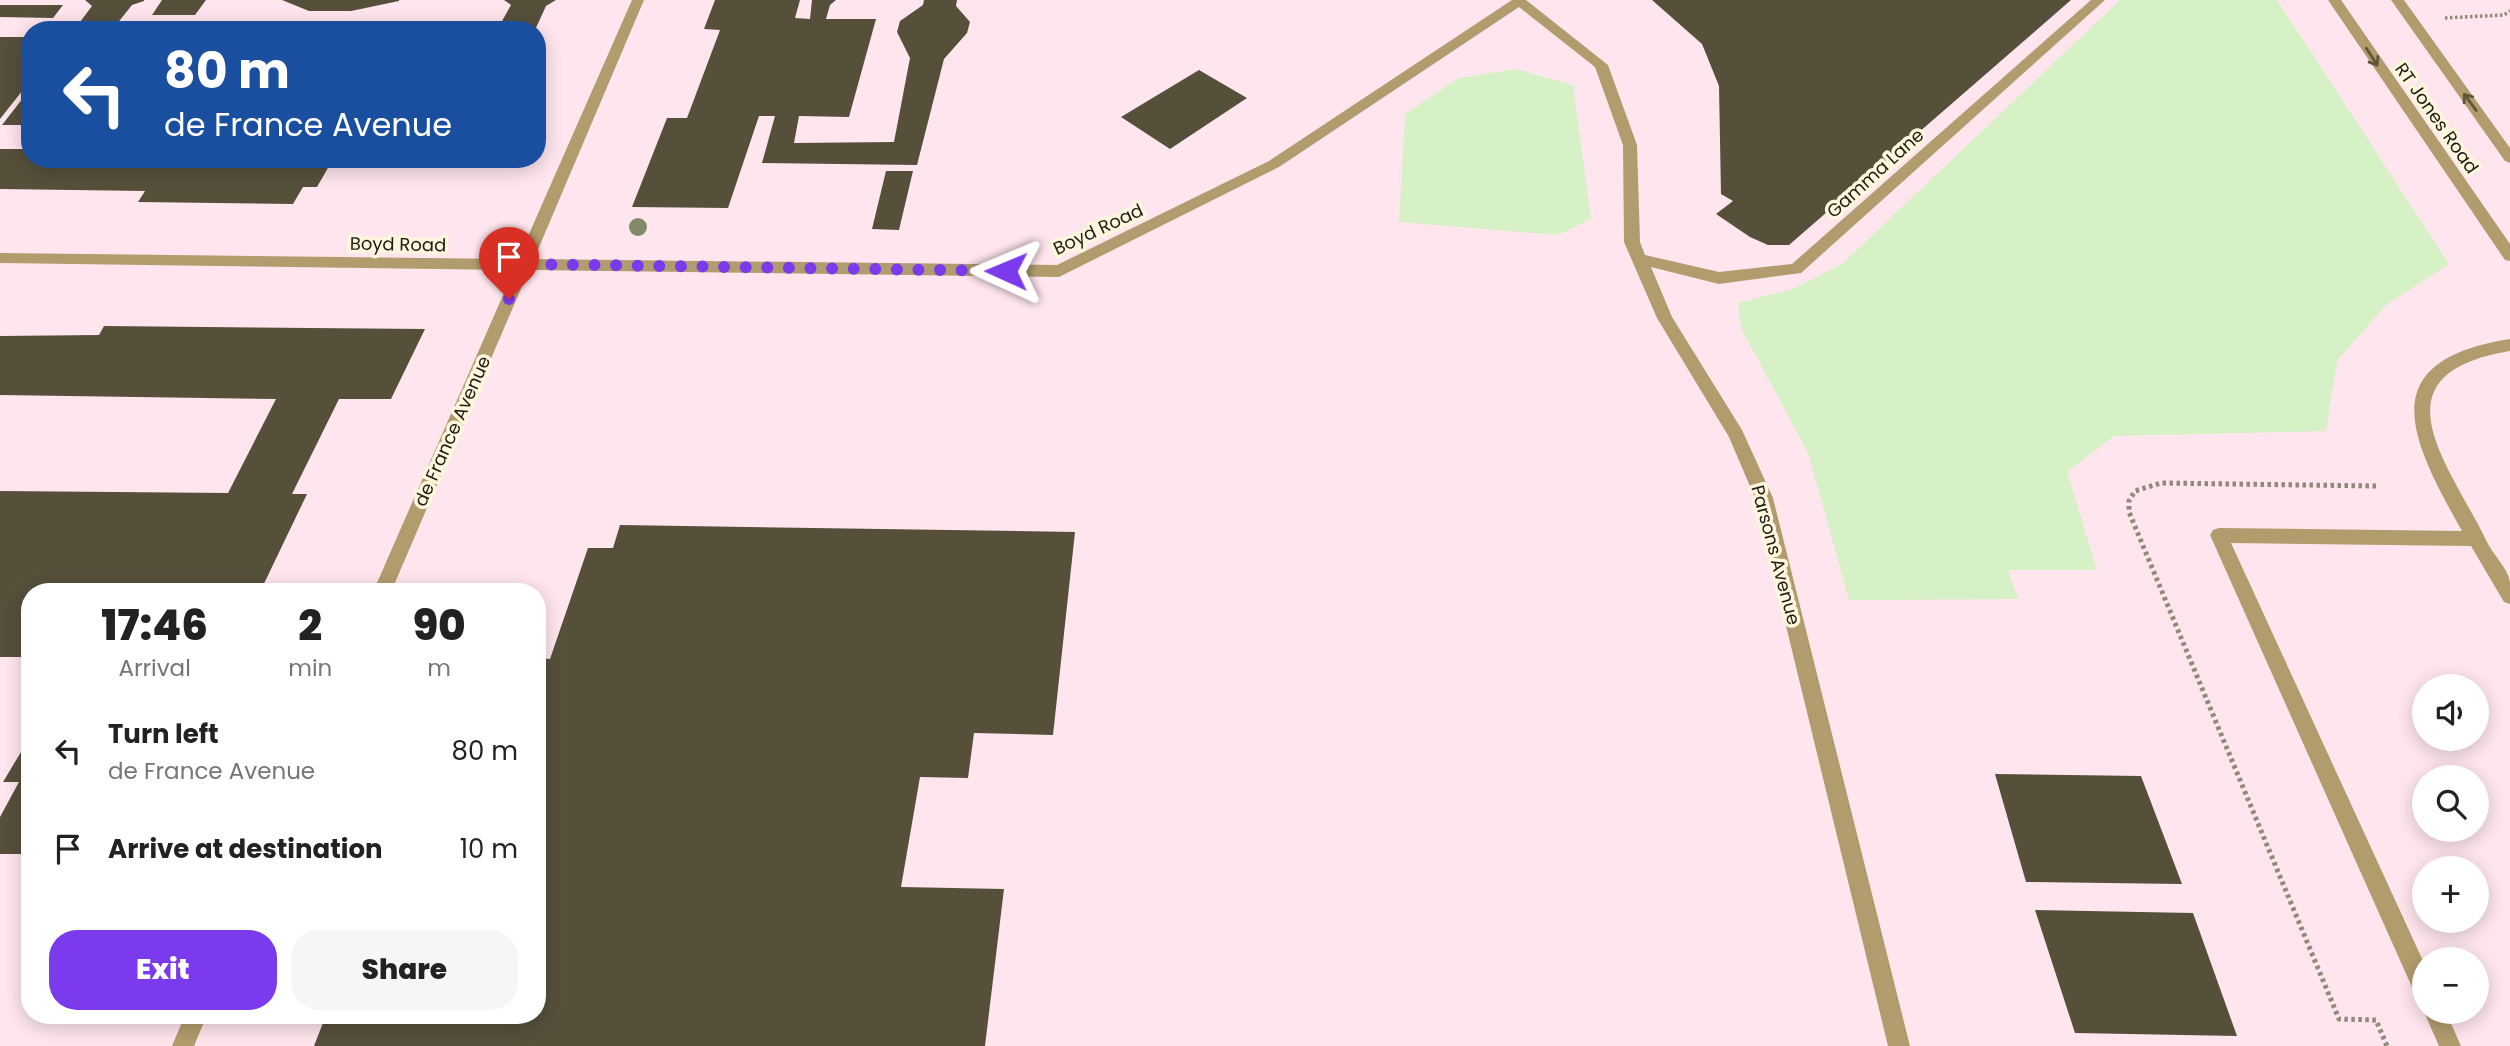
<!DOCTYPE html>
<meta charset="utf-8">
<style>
body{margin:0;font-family:Poppins,sans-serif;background:#f6f6f6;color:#222;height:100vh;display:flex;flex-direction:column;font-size:26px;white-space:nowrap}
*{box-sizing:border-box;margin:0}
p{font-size:23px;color:#767676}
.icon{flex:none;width:38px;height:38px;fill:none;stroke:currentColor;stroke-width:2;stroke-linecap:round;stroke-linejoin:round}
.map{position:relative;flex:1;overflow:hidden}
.details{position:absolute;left:21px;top:583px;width:525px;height:441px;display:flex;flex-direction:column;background:#fff;border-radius:28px;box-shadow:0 4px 18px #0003}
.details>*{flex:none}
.guide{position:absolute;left:21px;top:21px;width:525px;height:147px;border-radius:28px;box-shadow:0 4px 18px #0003;background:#1a4fa0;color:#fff;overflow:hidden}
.fabs{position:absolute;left:2412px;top:674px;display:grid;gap:14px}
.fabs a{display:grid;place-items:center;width:77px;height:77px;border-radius:50%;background:#fff;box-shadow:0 4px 18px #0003;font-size:35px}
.pin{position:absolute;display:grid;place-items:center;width:60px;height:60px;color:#fff;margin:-72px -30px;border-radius:50% 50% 50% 0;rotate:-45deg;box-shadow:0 0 7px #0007}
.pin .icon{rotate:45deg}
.me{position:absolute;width:77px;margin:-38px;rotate:271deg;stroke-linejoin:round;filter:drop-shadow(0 0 5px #0008)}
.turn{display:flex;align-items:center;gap:24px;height:147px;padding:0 28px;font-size:32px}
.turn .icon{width:91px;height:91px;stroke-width:2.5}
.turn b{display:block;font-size:49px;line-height:60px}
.eta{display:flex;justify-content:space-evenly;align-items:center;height:119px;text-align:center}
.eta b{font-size:42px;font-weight:800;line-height:49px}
.primary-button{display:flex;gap:14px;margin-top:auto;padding:14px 28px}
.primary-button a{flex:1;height:80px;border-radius:28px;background:#7c3aed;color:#fff;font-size:28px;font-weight:800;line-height:80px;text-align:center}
.primary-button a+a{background:#f6f6f6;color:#222}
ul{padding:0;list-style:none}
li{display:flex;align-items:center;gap:21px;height:98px;padding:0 28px}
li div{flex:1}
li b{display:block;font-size:26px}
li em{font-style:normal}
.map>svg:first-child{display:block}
.commercial{fill:#ffe5ed;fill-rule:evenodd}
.green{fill:#d7f1c6}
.building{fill:#56503b}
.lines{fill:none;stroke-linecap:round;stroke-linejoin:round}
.path-far1{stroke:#8f8a79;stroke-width:3.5;stroke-dasharray:2.5 2.5;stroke-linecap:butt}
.path{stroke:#8f8a79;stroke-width:5;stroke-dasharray:3.5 3.5;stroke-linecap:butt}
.service{fill:#b19c6d;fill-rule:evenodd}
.minor{fill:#b19c6d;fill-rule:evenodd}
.tree{fill:#828b68}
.oneway{stroke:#61563b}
.route{stroke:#7c3aed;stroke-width:12;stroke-dasharray:0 21.6}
.labels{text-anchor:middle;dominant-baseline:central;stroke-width:7;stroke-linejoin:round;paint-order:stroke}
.street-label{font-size:18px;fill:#1f1c13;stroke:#fef7de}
</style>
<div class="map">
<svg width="2510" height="1046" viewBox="0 0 2510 1046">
<rect width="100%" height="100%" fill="#fef7de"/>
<!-- commercial -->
<path class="commercial" d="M0,0h2510v1046h-2510zM30,30h507v129h-507zM30,592h507v423h-507zM2424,686h52v52h-52zM2424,777h52v53h-52zM2424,868h52v52h-52zM2424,959h52v53h-52z"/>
<!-- green -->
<path class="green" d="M2120,0h157l172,264 -63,41 -49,56 -11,70 -212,5 -47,36 30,98h-89l10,29 -169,1 -41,-147 -67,-125 -3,-25 55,-14 49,-25z
M1516,69l57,16 18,134 -33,16 -159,-13 6,-108 54,-36z"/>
<!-- building -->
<path class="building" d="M85,0h59v1l-12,4 -20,25h-38l18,-24z
M162,0h44l-11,15h-43z
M282,0h117v1l-48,10h-42z
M504,0h52l-10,6 -11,24h-38l14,-25z
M715,0h85l-5,18 15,1 2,-19h24l-6,5 -4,14h50l-27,98 -50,-1 -5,27 100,-1 16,-84 -13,-26 3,-11 23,-16 1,-5h33l-1,6 14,16 -3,11 -23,26 -27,106 -155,-2 13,-47h-16l-31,92 -96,-1 35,-89h20l33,-88 -16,-1z
M1652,0h419l-282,245h-21l-18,-8 -34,-23 17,-13 -12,-7 -2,-108 -17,-42z
M0,5h63l-10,13 -53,-1z
M0,37h30v44l-30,38z
M1199,70l48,28 -77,51 -49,-32z
M30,89v36h-28z
M0,149h30v10h303l-16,28h-14l-10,17 -155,-2 7,-11 -145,-2z
M886,171h27l-14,59 -27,-1z
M104,326l321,3 -34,70h-52l-47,95h15l-47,98h-230v65h-30v-166l228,2 48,-94 -276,-4v-59l99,-1z
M620,525l455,7 -22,203 -79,-2 -6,45 -48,-1 -19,110 103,2 -19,157h-671l12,-31h211v-357l13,1 38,-111h25z
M30,737v117h-30v-37l19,-35h-16z
M1995,774l146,2 41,108 -156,-2z
M2035,910l158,3 44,123 -162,-3z"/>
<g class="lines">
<!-- path-far1 -->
<path class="path-far1" d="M2445,18l59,-3 6,-4"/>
<!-- path -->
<path class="path" d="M2376,486l-215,-3 -26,8 -6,10v11l210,507 37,1 11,26"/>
<!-- service -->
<path class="service" d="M2510,339v12c-140,23 -61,113 -24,189 6,14 22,28 24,42 0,7 0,15 0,22l-6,-2 -33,-56 -240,-3 193,420v36l-8,-3 -206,-461 3,-5 6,-2 243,3c-51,-91 -92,-170 48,-192z
M2424,1012h22l15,34h-22z"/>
<!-- minor -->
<path class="minor" d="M632,0h12l-110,259 523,6 212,-104 243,-161h14l82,65 29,80 3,97 5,13 74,17 73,-8 299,-264h14l-304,273 -82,11 -68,-17 21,50 70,113 31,68 137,548h-22l-133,-548 -26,-61 -72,-119 -33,-76 -1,-97 -28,-78 -76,-60 -240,160 -220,110 -530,-7 -138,322h-18l141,-322 -514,-7v-10l518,6z
M2328,0h13l169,244v17l-5,-1z
M2391,0h13l106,148v15l-5,-2z
M185,1015h22l-13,31h-22z"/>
</g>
<!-- trees -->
<circle class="tree" cx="638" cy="227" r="9"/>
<!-- one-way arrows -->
<defs><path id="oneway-shaft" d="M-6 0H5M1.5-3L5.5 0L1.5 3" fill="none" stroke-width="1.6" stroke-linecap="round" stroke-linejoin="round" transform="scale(1.75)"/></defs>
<g class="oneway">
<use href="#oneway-shaft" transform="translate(2372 57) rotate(57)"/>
<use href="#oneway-shaft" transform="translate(2470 102) rotate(-126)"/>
</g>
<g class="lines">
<!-- route -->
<path class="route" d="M509,299l16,-35 481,7"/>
</g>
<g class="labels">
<!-- street labels -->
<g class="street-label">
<text transform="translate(2437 118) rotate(55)">RT Jones Road</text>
<text transform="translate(1875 173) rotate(-42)">Gamma Lane</text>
<text transform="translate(1098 229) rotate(-25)">Boyd Road</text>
<text transform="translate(398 244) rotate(1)">Boyd Road</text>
<text transform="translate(452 431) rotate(-66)">de France Avenue</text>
<text transform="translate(1776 555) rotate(75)">Parsons Avenue</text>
</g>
</g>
</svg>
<div class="fabs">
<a><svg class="icon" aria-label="sound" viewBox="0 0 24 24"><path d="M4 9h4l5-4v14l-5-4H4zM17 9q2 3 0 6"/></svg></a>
<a><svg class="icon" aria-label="search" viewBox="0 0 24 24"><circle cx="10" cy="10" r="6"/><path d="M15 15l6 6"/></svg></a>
<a>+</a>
<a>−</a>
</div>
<div class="pin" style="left:509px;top:299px;background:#d93025"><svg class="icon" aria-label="arrive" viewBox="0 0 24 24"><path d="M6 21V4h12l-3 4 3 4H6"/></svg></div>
<svg class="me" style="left:1006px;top:271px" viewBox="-20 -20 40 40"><path d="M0-17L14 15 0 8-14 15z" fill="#7c3aed" stroke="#fff" stroke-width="4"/></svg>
<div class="guide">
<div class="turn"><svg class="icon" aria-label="left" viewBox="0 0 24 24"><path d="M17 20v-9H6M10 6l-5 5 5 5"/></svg><div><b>80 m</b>de France Avenue</div></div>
</div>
<section class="details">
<div class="eta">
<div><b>17:46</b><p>Arrival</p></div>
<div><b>2</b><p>min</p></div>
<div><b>90</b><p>m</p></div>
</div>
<ul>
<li><svg class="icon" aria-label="left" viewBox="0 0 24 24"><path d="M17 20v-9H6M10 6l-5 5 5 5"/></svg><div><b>Turn left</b><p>de France Avenue</p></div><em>80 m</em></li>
<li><svg class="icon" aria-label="arrive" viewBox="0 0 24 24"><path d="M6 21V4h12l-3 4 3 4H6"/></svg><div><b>Arrive at destination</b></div><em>10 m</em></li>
</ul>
<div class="primary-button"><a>Exit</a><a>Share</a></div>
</section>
</div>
